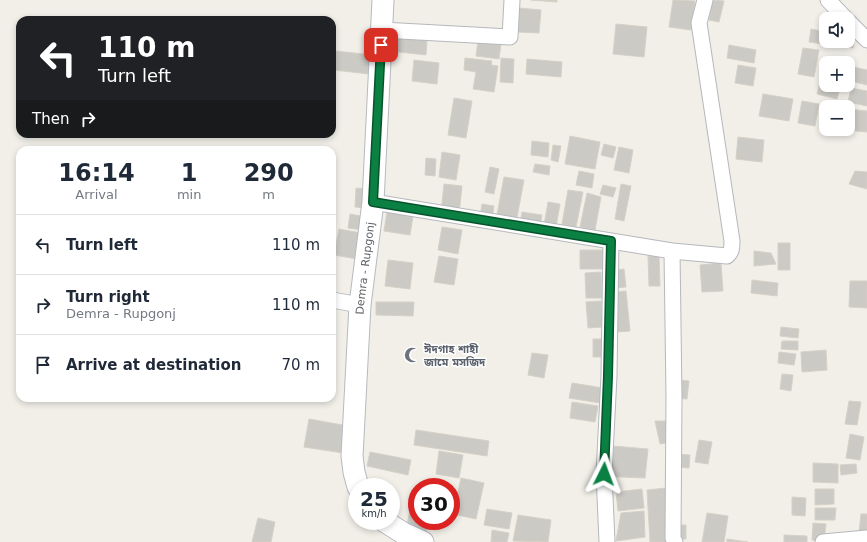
<!DOCTYPE html>
<meta charset="utf-8">
<style>
body{margin:0;font-family:"DejaVu Sans","Noto Sans Bengali",sans-serif;background:#f6f6f7;color:#1f2937;height:100vh;display:flex;flex-direction:column;font-size:15px;white-space:nowrap}
*{box-sizing:border-box;margin:0}
p{font-size:13px;color:#747a83}
.icon{flex:none;width:22px;height:22px;fill:none;stroke:currentColor;stroke-width:2;stroke-linecap:round;stroke-linejoin:round}
.map{position:relative;flex:1;overflow:hidden}
.side{position:absolute;left:16px;top:146px;width:320px;height:256px;display:flex;flex-direction:column;background:#fff;border-radius:12px;box-shadow:0 2px 6px #0003}
.side>*{flex:none}
.guide{position:absolute;left:16px;top:16px;width:320px;height:122px;border-radius:12px;box-shadow:0 2px 6px #0003;background:#202124;color:#fff;overflow:hidden}
.controls{position:absolute;left:819px;top:12px;display:grid;gap:8px}
.controls a{display:grid;place-items:center;width:36px;height:36px;border-radius:8px;background:#fff;box-shadow:0 2px 6px #0003;font-size:20px}
.speed{position:absolute;left:348px;top:478px;display:flex;gap:8px;font-size:20px;font-weight:700;text-align:center}
.speed>*{display:grid;place-content:center;width:52px;height:52px;border-radius:50%;background:#fff;box-shadow:0 2px 6px #0003;line-height:1}
.speed small{font-size:10px;font-weight:400}
.speed .limit{border:6px solid #d22;background:#fff;color:#111}
.pin{position:absolute;display:grid;place-items:center;width:34px;height:34px;color:#fff;margin:-17px;border-radius:8px;box-shadow:0 2px 6px #0006}
.me{position:absolute;width:44px;margin:-22px;rotate:3deg;stroke-linejoin:round;filter:drop-shadow(0 0 3px #0008)}
.turn{display:flex;align-items:center;gap:14px;height:84px;padding:0 16px;font-size:18px}
.turn .icon{width:52px;height:52px;stroke-width:2.5}
.turn b{display:block;font-size:28px;line-height:34px}
.then{display:flex;align-items:center;height:38px;padding:0 16px;background:#0003;gap:8px;font-size:15px}
.eta{display:flex;justify-content:space-evenly;align-items:center;height:68px;text-align:center}
.eta b{font-size:24px;font-weight:600;line-height:28px}
ul{padding:0;list-style:none}
li{display:flex;align-items:center;gap:12px;height:60px;padding:0 16px;border-top:1px solid #e0e1e3}
li div{flex:1}
li b{display:block;font-size:15px}
li em{font-style:normal}
.map>svg:first-child{display:block}
.building{fill:#cccac5;stroke:#d6d1c6}
.lines{fill:none;stroke-linecap:round;stroke-linejoin:round}
.street-casing{stroke:#b5b8bc;stroke-width:17}
.secondary-casing{stroke:#b6babf;stroke-width:23}
.street{stroke:#fff;stroke-width:15}
.secondary{stroke:#fff;stroke-width:21}
.route-casing{stroke:#07532c;stroke-width:10}
.route{stroke:#0b8043;stroke-width:7}
.labels{text-anchor:middle;dominant-baseline:central;stroke-width:3;stroke-linejoin:round;paint-order:stroke}
.street-label{font-size:11px;fill:#5f6368;stroke:#fff}
.worship-label{font-size:11px;font-weight:bold;fill:#5b616d;stroke:#fff;text-anchor:start}
</style>
<div class="map">
<svg width="867" height="542" viewBox="0 0 867 542">
<rect width="100%" height="100%" fill="#f1efe8"/>
<!-- building -->
<path class="building" d="M531,0h26v2z
M673,0l22,1 -4,29 -22,-3z
M713,0l11,1 -5,21 -10,-2z
M519,8l22,2 -2,23 -21,-1z
M828,15l9,2v2h-10z
M616,24l31,3 -3,30 -31,-3z
M811,29l15,3 -3,12 -14,-2z
M848,31l8,2 -3,15 -12,-2 1,-5h6z
M391,37l36,4 -1,14 -36,-4z
M478,41l23,3 -2,15 -23,-3z
M729,45l27,5 -2,13 -27,-5z
M803,48l16,2 -5,27 -16,-3z
M336,51l36,4 -3,19 -35,-4z
M465,58l27,3 -1,4 7,1 -4,26 -21,-3 3,-17 -12,-2z
M501,58l13,1 -1,24 -13,-1z
M527,59l35,3 -1,15 -35,-3z
M414,60l25,3 -2,21 -25,-3z
M738,65l18,3 -3,18 -18,-3z
M853,67l14,3v15l-16,-4z
M823,70l3,1v14h15l-4,14 -20,-5z
M851,88l16,3v15l-19,-4z
M763,94l30,5 -4,22 -30,-5z
M454,98l18,3 -6,37 -18,-3z
M802,101l17,3 -4,22 -17,-3z
M848,109l19,2v21l-21,-2 2,-1z
M570,136l30,6 -5,27 -30,-5z
M738,137l26,3 -2,22 -26,-3z
M532,141l17,2 -1,14 -17,-2z
M604,144l12,3 -3,11 -12,-3z
M553,145l8,1 -3,16 -7,-2z
M619,147l14,3 -4,23 -15,-3z
M442,152l18,3 -4,25 -17,-3z
M426,158l10,1 -1,17 -10,-1z
M535,164l15,2 -1,9 -16,-3z
M490,167l9,2 -5,25 -9,-2z
M579,171l15,3 -2,14 -16,-3z
M855,171l12,1v17l-18,-5z
M504,177l20,3 -8,43 -20,-3z
M444,184l18,2 -3,28 -18,-2z
M621,184l10,2 -7,35 -9,-2z
M603,185l13,3 -3,9 -13,-3z
M356,188l12,1 -1,19 -12,-1z
M568,190l15,2 -7,35 -14,-3z
M587,193l14,4 -6,33 -15,-3z
M548,202l12,2 -4,23 -12,-2z
M482,204l12,2 -2,13 -12,-2z
M387,212l26,4 -3,19 -26,-4z
M522,212l20,3 -2,12 -20,-3z
M350,214l16,3 -3,13 -15,-2z
M442,227l20,3 -4,24 -20,-4z
M339,229l22,4 -4,26 -23,-4z
M778,243h12v27h-12z
M580,250h23v19h-23z
M754,251l17,2 5,11 -22,2z
M439,256l19,3 -4,26 -20,-3z
M648,256h11l1,30h-11z
M388,260l25,3 -3,26 -25,-3z
M721,263l2,28 -21,1 -2,-27z
M624,269l2,18 -11,1 -3,-17z
M601,272l1,26h-16l-1,-25z
M752,280l26,3 -1,13 -26,-3z
M850,281h17v27l-18,-1z
M626,291l4,40 -13,1 -4,-40z
M601,301l2,26 -15,1 -2,-26z
M376,302h38l-1,14 -37,-1z
M781,327l18,2 -1,9 -18,-2z
M593,339h12v18h-12z
M782,341h16v9l-17,-1z
M826,350l1,20 -25,2 -1,-20z
M779,352l17,2 -2,11 -16,-2z
M532,353l16,2 -4,23 -16,-3z
M782,374l11,1 -2,16 -11,-2z
M679,380l10,1 -2,18 -10,-1z
M572,383l31,5 -3,15 -31,-5z
M849,401l12,1 -4,23 -12,-1z
M572,402l26,4 -3,16 -25,-4z
M309,419l39,7 -5,27 -39,-6z
M655,421h17l-1,21 -11,2z
M416,430l73,11 -2,15 -73,-11z
M850,434l14,3 -4,23 -14,-2z
M699,440l13,2 -4,22 -13,-2z
M601,445l47,4 -3,29 -47,-2z
M439,451l24,4 -4,23 -23,-4z
M370,452l41,8 -3,15 -41,-9z
M677,454l13,1 -1,13 -13,-1z
M813,463l25,1v19l-25,-1z
M856,464l1,9 -16,2 -1,-10z
M461,478l23,5 -8,36 -23,-5z
M666,488l4,54h-20l-3,-52z
M642,489l2,19 -26,3 -2,-19z
M815,489h19v15l-19,1z
M413,495l4,1v25h12l-3,13 -20,-4z
M792,497l14,1 -1,18 -13,-1z
M815,508h21l-1,12h-20z
M487,509l25,4 -3,16 -25,-4z
M644,511l1,26 -29,4 5,-28z
M707,513l21,3 -4,26h-22z
M861,514h6v18h-8z
M518,515l33,5 -3,22 -35,-1z
M258,518l17,4 -4,20h-19z
M813,523l13,1 -2,17 -12,-1z
M676,525h10v14h-10z
M492,530l17,3 -2,9h-16z
M784,535l23,1v6h-23z
M727,539l21,3h-21z"/>
<g class="lines">
<!-- street casing -->
<g class="street-casing">
<path id="street" d="M828,0l18,19
M848,21l19,19
M382,30l128,7 2,-37
M373,202l299,49 55,5c5,-4 5,-9 5,-15l-33,-218 6,-23
M672,251l2,146 -1,141 2,4
M332,300l28,5
M607,542l-3,-68 5,-98 2,-135
M823,542l44,-4"/>
</g>
<!-- secondary casing -->
<g class="secondary-casing">
<g id="secondary">
<path id="s1" d="M358,487l-4,-15 -2,-16 8,-151 13,-103 10,-202"/>
<path d="M384,521l19,12 20,9"/>
</g>
</g>
<!-- street -->
<use href="#street" class="street"/>
<!-- secondary -->
<use href="#secondary" class="secondary"/>
</g>
<g class="lines">
<!-- route casing -->
<g class="route-casing">
<path id="route" d="M381,45l-8,157 238,39 -3,135 -4,98"/>
</g>
<!-- route -->
<use href="#route" class="route"/>
</g>
<!-- icons -->
<defs>
<g id="mosque-bare" transform="scale(1.2)"><path d="M3.5-4.9A6 6 0 1 0 3.5 4.9A5 5 0 1 1 3.5-4.9Z" fill="#6b7280" stroke="#fff" stroke-width="2.5" paint-order="stroke"/></g>
</defs>
<g fill-rule="evenodd">
<use href="#mosque-bare" x="412" y="355"/>
</g>
<g class="labels">
<!-- street labels -->
<g class="street-label">
<text stroke="none"><textPath href="#s1" startOffset="220">Demra - Rupgonj</textPath></text>
</g>
<!-- worship labels -->
<g class="worship-label">
<text x="424" y="349">ঈদগাহ শাহী<tspan x="424" dy="13">জামে মসজিদ</tspan></text>
</g>
</g>
</svg>
<div class="controls">
<a><svg class="icon" aria-label="sound" viewBox="0 0 24 24"><path d="M4 9h4l5-4v14l-5-4H4zM17 9q2 3 0 6"/></svg></a>
<a>+</a>
<a>−</a>
</div>
<div class="speed"><div>25<small>km/h</small></div><div class="limit">30</div></div>
<div class="pin" style="left:381px;top:45px;background:#d93025"><svg class="icon" aria-label="arrive" viewBox="0 0 24 24"><path d="M6 21V4h12l-3 4 3 4H6"/></svg></div>
<svg class="me" style="left:604px;top:474px" viewBox="-20 -20 40 40"><path d="M0-17L14 15 0 8-14 15z" fill="#0b8043" stroke="#fff" stroke-width="4"/></svg>
<div class="guide">
<div class="turn"><svg class="icon" aria-label="left" viewBox="0 0 24 24"><path d="M17 20v-9H6M10 6l-5 5 5 5"/></svg><div><b>110 m</b>Turn left</div></div>
<div class="then">Then<svg class="icon" aria-label="right" viewBox="0 0 24 24"><path d="M7 20v-9h11M14 6l5 5-5 5"/></svg></div>
</div>
<section class="side">
<div class="eta">
<div><b>16:14</b><p>Arrival</p></div>
<div><b>1</b><p>min</p></div>
<div><b>290</b><p>m</p></div>
</div>
<ul>
<li><svg class="icon" aria-label="left" viewBox="0 0 24 24"><path d="M17 20v-9H6M10 6l-5 5 5 5"/></svg><div><b>Turn left</b></div><em>110 m</em></li>
<li><svg class="icon" aria-label="right" viewBox="0 0 24 24"><path d="M7 20v-9h11M14 6l5 5-5 5"/></svg><div><b>Turn right</b><p>Demra - Rupgonj</p></div><em>110 m</em></li>
<li><svg class="icon" aria-label="arrive" viewBox="0 0 24 24"><path d="M6 21V4h12l-3 4 3 4H6"/></svg><div><b>Arrive at destination</b></div><em>70 m</em></li>
</ul>
</section>
</div>
